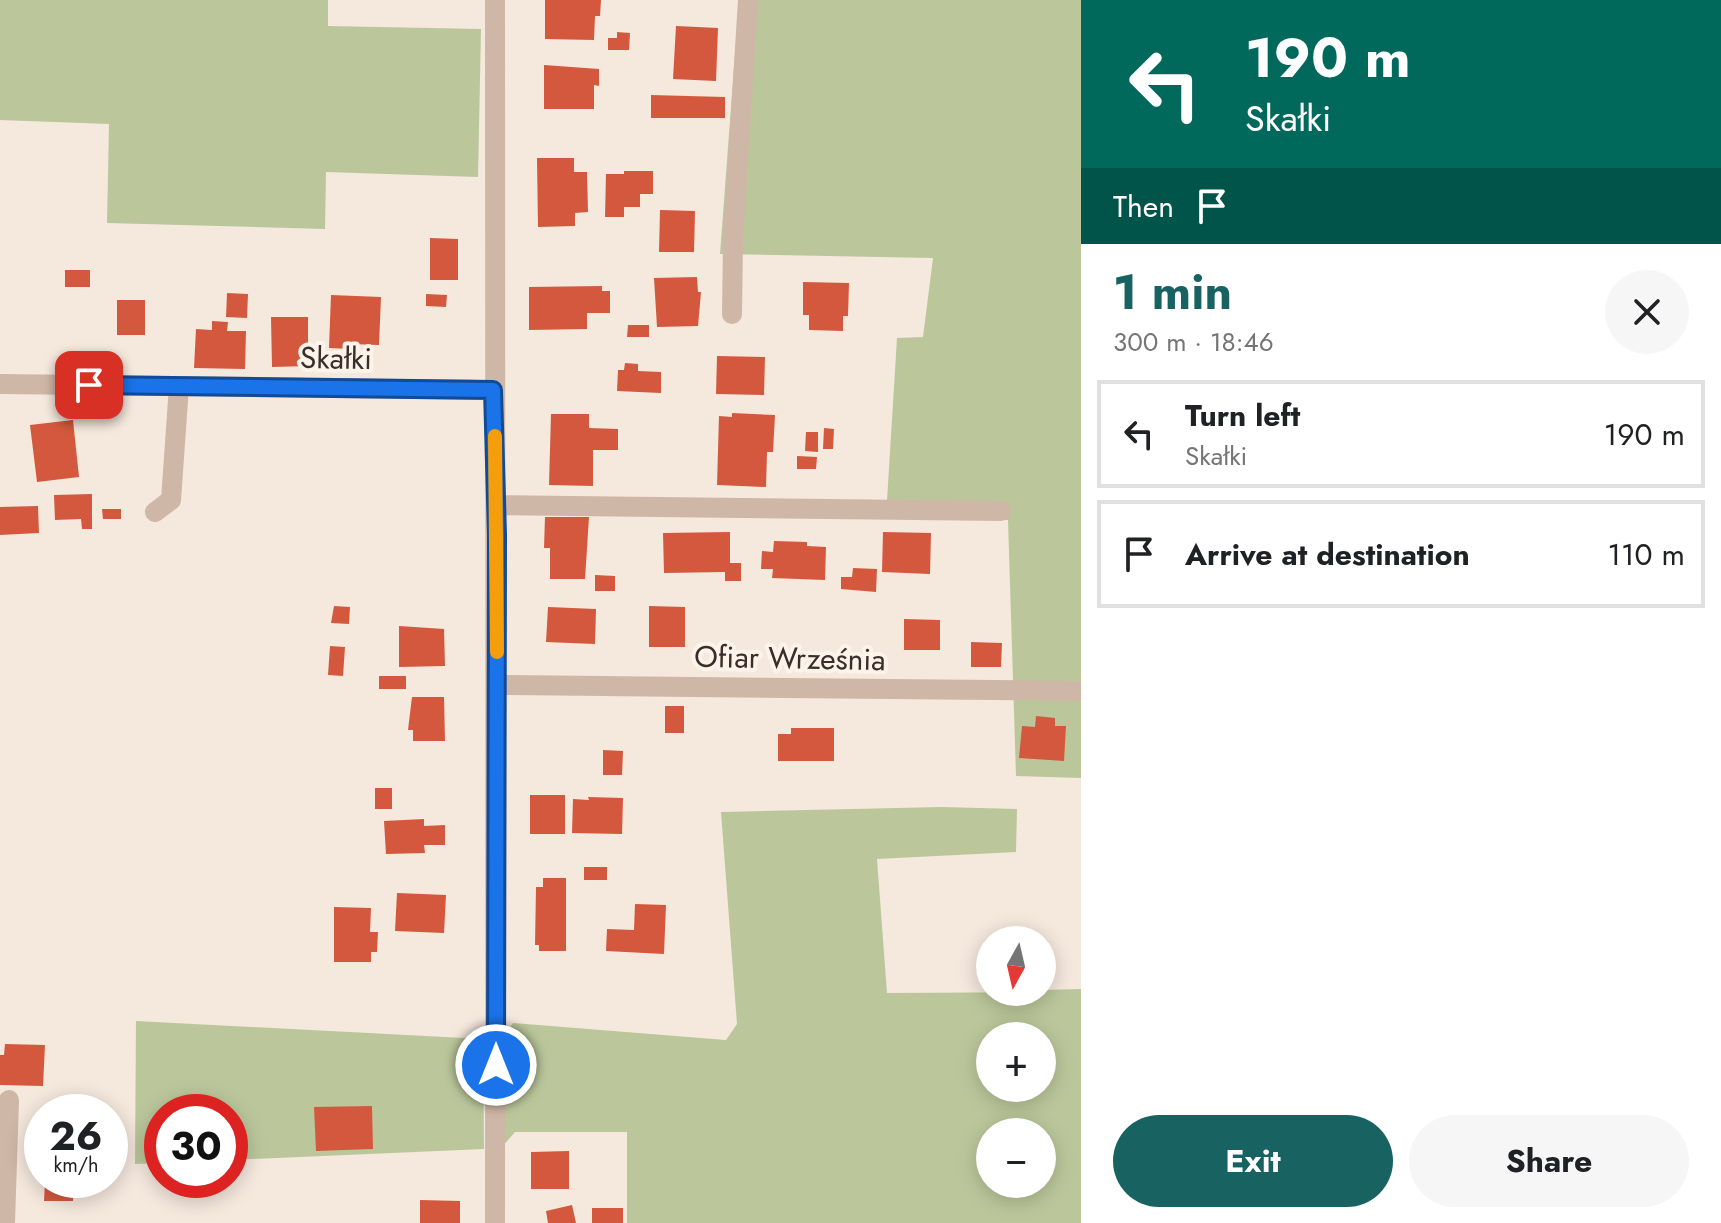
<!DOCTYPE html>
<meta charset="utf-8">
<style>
body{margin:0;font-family:Jost,sans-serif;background:#f6f6f6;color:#202124;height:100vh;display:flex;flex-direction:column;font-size:30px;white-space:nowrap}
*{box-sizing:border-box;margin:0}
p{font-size:26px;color:#757577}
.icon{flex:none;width:44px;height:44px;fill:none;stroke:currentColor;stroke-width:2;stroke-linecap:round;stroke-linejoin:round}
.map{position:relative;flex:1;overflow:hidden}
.sheet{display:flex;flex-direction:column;background:#fff;width:640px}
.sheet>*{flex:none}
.guide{background:#00695c;color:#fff;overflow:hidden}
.needle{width:52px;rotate:188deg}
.buttons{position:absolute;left:976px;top:926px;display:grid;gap:16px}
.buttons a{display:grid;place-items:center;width:80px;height:80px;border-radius:50%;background:#fff;box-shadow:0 4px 20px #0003;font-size:40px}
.speed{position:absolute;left:24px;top:1094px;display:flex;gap:16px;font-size:40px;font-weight:700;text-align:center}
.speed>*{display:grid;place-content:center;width:104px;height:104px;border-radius:50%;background:#fff;box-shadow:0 4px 20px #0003;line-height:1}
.speed small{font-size:20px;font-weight:400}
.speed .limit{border:12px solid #d22;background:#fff;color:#111}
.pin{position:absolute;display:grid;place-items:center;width:68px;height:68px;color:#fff;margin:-34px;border-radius:16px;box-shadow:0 4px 12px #0006}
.me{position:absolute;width:88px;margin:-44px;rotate:0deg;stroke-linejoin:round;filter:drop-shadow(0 0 6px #0008)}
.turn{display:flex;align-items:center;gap:28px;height:168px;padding:0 32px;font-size:36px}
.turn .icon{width:104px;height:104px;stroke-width:2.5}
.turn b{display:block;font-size:56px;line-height:68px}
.then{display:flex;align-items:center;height:76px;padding:0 32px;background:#0003;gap:16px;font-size:30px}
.round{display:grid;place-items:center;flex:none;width:84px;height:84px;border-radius:42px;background:#f6f6f6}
.overview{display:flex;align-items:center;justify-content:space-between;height:136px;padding:0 32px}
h1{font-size:48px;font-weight:700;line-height:60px;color:#186262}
.button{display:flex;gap:16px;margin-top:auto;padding:16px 32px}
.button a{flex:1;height:92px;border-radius:48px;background:#186262;color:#fff;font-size:32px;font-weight:700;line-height:92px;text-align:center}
.button a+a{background:#f6f6f6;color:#202124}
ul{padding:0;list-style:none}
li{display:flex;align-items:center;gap:24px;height:108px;margin:0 16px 12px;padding:0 16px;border:4px solid #e0e0e0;border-radius:0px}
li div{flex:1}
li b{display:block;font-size:30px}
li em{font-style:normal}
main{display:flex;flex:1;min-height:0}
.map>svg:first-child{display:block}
.green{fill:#bbc79b;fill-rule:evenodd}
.building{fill:#d4583d}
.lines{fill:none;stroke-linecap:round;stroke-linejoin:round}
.minor{stroke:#cfb7a7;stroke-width:20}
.route-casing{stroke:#114b97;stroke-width:20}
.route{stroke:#1a73e8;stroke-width:14}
.slow{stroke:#f59e0b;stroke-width:14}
.labels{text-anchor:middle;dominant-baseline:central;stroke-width:8;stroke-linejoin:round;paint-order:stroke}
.street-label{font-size:30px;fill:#3b2d28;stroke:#fcf3eb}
</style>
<main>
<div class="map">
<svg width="1081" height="1223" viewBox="0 0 1081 1223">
<rect width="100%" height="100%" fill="#f5e8dd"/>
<!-- green -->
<path class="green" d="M0,0h328v26l153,3 -3,148 -152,-5 -1,57 -218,-6 2,-99 -109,-4z
M739,0h342v778l-65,-2 -8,-256 -122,-3 11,-179 26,-1 10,-79 -213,-4z
M942,807l75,2 -1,43 -139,7 10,134 155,-1v-2l39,-1v234h-454v-91h-112l-14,16v-108l12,-17 213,17 11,-16 -16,-212zM990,1036h52v52h-52zM990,1132h52v52h-52z
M136,1021l347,18 1,110 -254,11v-48h-68v51l-27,1z"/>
<!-- building -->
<path class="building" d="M545,0h56l-1,16h-5l-1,24 -49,-1z
M676,26l42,2 -2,53 -43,-2z
M617,32l13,1 -1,17h-21v-12h9z
M544,65l55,4v17l-5,-1v24h-50z
M651,95l74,2v21h-74z
M537,158h37v14h13l1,40 -13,1v13l-37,1z
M624,171h29v23h-13v13h-16v10h-19l1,-43h18z
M660,210l35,1 -1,41h-35z
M430,238l28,1v41h-28z
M65,270h25v17h-25z
M697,277l1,15h3l-3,34 -41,1 -3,-49z
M803,282l46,1 -1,33h-5v15l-34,-1v-15h-6z
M602,286v5h8v22h-23v16l-58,1v-43z
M227,293l21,1 -1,24 -21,-1z
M426,294l21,1 -1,12 -20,-1z
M331,295l50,2 -2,48 -29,-1v5l-21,-1z
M117,300h28v35h-28z
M271,317h37v49l-36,1z
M212,321l16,1 -1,9h19l-1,38 -51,-1 2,-39 16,1z
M628,325h21v12h-22z
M717,356l48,1 -1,38 -48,-1z
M625,363l13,1v7l23,1v21l-44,-2 1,-21h6z
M732,413l43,2 -2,37h-6l-1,35 -49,-2 2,-69 13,1z
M551,414h38v14l29,1v21h-25v36l-44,-1z
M73,420l6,57 -42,5 -7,-57z
M824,428l10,1 -1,20h-10z
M806,432h12v20l-13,-1z
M797,456l20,1 -1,12h-19z
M92,494v35h-10l-1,-10 -26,1 -1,-25z
M38,506l1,27 -39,2v-28z
M102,509h19v10h-18z
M545,517h44l-4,62h-35v-31h-6z
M730,532v31h11v18h-16v-9l-61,1 -1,-40z
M883,532l48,1 -1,41 -48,-2z
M774,541l33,1v4l19,1 -1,33 -53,-2 1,-9h-12l1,-18 11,1z
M853,568l24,1 -1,23 -35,-3v-12h11z
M595,575l20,1v15h-20z
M334,606l16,1 -1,17 -18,-1z
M649,606l36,1v40h-36z
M548,607l48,2 -1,35 -49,-2z
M904,619l36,1v30h-36z
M399,626l45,3 1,37 -46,1z
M971,642l31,1 -1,24h-30z
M330,646l15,1 -2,29 -15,-1z
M379,676h27v13h-27z
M412,697h32l1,44h-32v-11h-5z
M665,706h19v27h-19z
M1036,716l19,2v8h11l-2,35 -45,-3 3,-32 13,1z
M791,728h43v33h-56v-27h13z
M603,750l20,1 -1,24h-19z
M375,788h17v21h-17z
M530,795h35v39h-35z
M588,797l35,1 -1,36 -50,-1 1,-34 16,1z
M424,819v7l21,-1v20h-21l1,8 -39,1 -2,-33z
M584,867h23v13h-23z
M543,878h23v73h-27v-6h-4l1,-58h7z
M397,893l49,2 -2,38 -49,-2z
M635,904l31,1 -2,49 -58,-3 1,-22 27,1z
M334,907l37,1 -1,24h8l-1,20h-6v10h-37z
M5,1044l40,1 -2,41 -43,-1v-30h4z
M372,1106l1,43 -57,2 -2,-44z
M569,1151v38h-38v-37z
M45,1180h29l-1,21h-29z
M420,1200l40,1v22h-40z
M572,1205l4,18h-28l-2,-12z
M592,1208h31v15h-31z"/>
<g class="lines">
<!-- minor -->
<path class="minor" d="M732,314l1,-73 15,-241
M0,384l493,6
M497,505l504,6
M155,512l16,-12 8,-114
M498,685l583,6
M5,1223l4,-123
M495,1223c2,-408 -1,-815 0,-1223"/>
</g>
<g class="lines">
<!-- route casing -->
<g class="route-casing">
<path id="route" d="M89,385l404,5 4,145 -1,530"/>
</g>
<!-- route -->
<use href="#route" class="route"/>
<!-- slow -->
<path class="slow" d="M495,436l2,216"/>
</g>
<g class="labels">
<!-- street labels -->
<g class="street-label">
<text transform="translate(336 358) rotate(1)">Skałki</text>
<text transform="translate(790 658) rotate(1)">Ofiar Września</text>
</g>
</g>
</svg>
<div class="buttons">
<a><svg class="needle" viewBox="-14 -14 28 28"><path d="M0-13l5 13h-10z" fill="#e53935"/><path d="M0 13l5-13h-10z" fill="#757577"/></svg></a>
<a>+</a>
<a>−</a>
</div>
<div class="speed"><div>26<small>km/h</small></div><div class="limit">30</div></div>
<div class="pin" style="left:89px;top:385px;background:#d93025"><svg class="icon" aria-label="arrive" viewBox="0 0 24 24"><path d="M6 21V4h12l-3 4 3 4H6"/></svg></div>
<svg class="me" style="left:496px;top:1065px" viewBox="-20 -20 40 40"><circle r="17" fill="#1a73e8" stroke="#fff" stroke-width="3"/><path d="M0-11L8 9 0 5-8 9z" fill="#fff"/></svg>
</div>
<section class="sheet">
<div class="guide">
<div class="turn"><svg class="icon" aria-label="left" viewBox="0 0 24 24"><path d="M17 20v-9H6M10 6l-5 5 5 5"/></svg><div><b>190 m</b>Skałki</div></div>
<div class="then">Then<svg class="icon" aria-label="arrive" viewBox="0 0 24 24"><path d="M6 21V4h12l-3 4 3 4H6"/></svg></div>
</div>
<div class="overview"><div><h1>1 min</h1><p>300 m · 18:46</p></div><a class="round"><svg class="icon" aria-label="close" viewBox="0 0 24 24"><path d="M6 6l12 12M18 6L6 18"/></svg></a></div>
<ul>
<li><svg class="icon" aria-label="left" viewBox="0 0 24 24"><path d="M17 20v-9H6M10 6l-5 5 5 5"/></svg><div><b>Turn left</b><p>Skałki</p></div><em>190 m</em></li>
<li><svg class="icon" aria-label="arrive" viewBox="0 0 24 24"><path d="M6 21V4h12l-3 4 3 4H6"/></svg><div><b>Arrive at destination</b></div><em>110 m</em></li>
</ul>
<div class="button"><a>Exit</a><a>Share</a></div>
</section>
</main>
